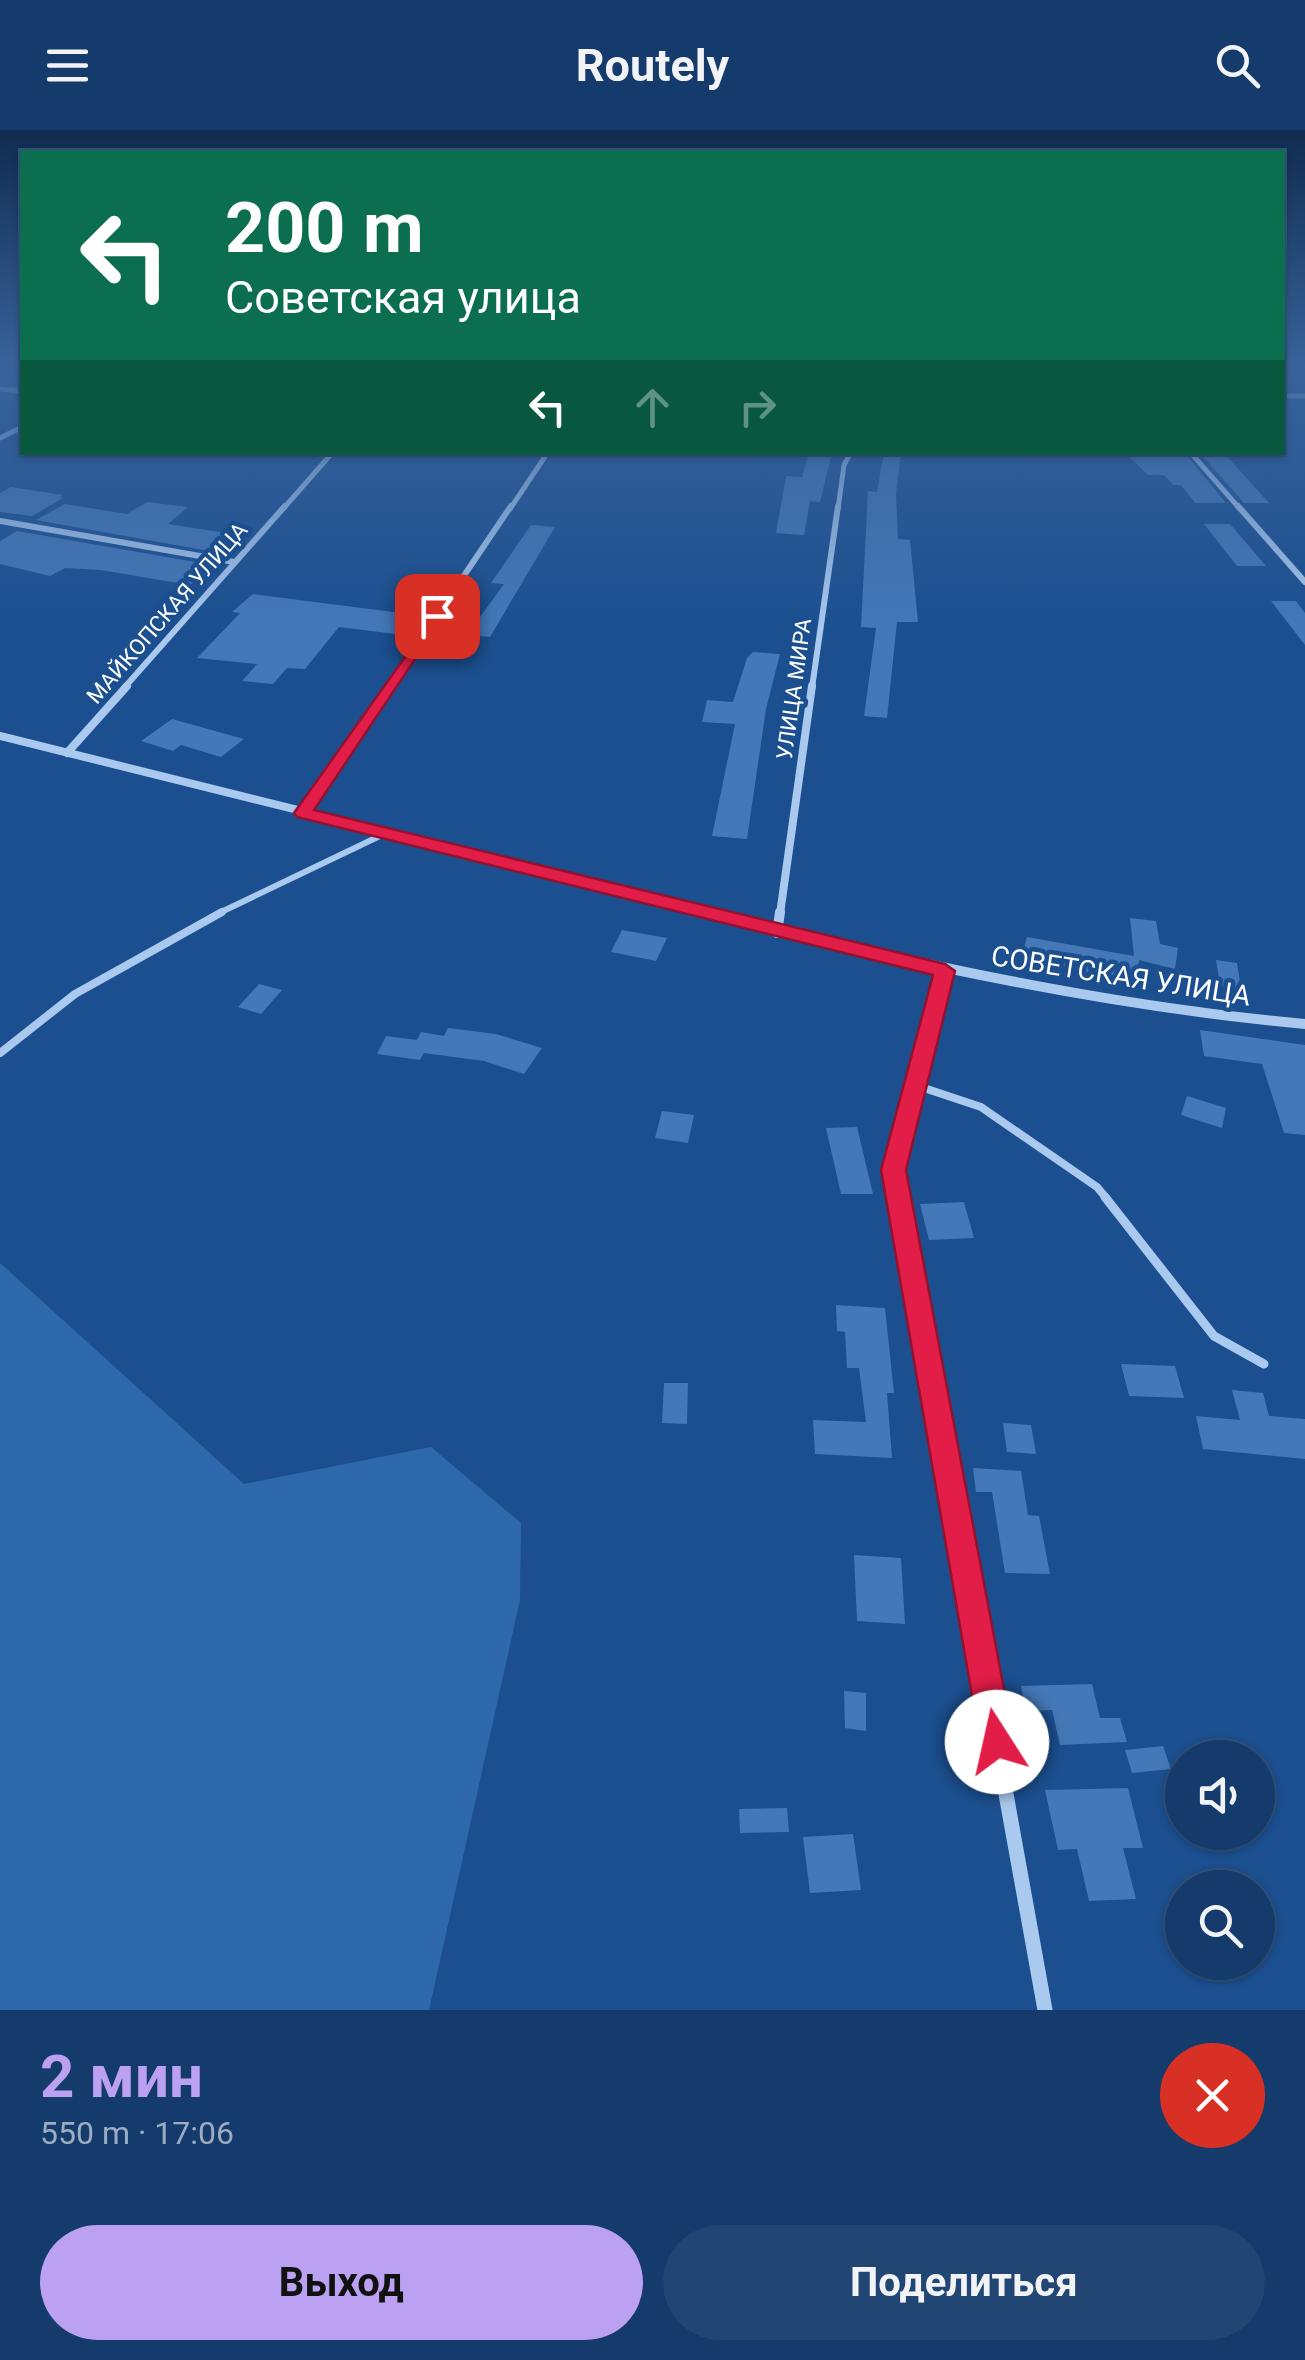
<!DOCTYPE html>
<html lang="ru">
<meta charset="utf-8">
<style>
body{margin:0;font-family:Roboto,sans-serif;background:#214673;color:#f1f3f6;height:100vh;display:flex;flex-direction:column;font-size:38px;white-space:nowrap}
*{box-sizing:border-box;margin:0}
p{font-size:32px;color:#9dadc1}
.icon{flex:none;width:55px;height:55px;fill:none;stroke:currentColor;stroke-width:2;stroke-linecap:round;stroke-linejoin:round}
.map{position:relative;height:1880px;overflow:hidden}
.sheet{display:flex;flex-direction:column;background:#143b6b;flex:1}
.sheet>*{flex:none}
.banner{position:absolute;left:20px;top:20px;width:1265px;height:305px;border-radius:0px;box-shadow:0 2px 8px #0004,0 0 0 2px #33557e;background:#0b6e4f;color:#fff;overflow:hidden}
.buttons{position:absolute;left:1165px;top:1610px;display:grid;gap:20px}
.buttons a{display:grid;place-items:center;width:110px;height:110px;border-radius:50%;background:#143b6b;box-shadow:0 2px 8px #0004,0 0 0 2px #33557e;font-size:50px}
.pin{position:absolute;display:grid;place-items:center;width:85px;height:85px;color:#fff;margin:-42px;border-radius:20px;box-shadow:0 5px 15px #0006}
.me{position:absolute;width:110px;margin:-55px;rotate:350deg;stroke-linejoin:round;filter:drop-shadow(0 0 8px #0008)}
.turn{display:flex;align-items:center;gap:35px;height:210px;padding:0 40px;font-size:45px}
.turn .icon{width:130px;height:130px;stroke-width:2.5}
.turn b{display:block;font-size:70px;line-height:85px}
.lanes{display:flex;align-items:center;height:95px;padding:0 40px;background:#0003;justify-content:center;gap:50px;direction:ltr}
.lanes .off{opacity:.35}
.round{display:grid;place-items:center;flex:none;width:105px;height:105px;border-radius:52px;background:#214673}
.headline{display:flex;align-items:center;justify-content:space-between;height:170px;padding:0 40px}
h1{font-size:60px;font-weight:700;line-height:75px;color:#bca0f2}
.action{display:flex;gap:20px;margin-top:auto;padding:20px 40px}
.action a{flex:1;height:115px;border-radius:60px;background:#bca0f2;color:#111;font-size:40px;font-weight:700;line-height:115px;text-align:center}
.action a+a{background:#214673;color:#f1f3f6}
header{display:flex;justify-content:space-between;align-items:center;height:130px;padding:0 40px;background:#143b6b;font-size:45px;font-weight:700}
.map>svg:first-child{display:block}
.green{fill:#2e69ad}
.building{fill:#4478b7}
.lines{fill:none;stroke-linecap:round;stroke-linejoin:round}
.lane-far2{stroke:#a9c9ee;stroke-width:6}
.lane-far1{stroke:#a9c9ee;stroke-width:8}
.lane{stroke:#a9c9ee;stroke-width:9}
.street-far5{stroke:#a9c9ee;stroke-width:5}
.street-far4{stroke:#a9c9ee;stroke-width:6}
.street-far3{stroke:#a9c9ee;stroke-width:8}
.street-far2{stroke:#a9c9ee;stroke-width:10}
.street-far1{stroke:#a9c9ee;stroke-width:12}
.street{stroke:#a9c9ee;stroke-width:15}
.route{fill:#e11d48;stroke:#92132f;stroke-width:2.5}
.labels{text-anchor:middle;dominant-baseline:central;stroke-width:9;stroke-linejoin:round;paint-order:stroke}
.far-street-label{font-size:22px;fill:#fff;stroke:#1b4f8f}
.street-label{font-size:28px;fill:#fff;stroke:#1b4f8f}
</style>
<header><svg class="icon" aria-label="menu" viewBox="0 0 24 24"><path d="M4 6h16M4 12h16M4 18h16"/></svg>Routely<svg class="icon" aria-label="search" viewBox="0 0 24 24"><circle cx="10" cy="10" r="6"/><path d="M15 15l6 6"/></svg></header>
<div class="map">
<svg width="1305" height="1880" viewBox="0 0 1305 1880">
<rect width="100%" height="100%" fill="#1b4f8f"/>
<!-- green -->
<path class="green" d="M0,1133l244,221 187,-37 90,76 -1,77 -91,410h-429z"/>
<!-- building -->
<path class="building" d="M809,322h23l-12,50 -10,-1 -6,34 -28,-2 10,-57 16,1z
M884,322h17l-5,41 2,46 12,1 8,82h-21l-10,96 -23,-2 12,-88 -15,-1 7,-136 9,1z
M1183,322h1l42,51h-31l-14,-18h-8l-9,-10h-16l-21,-20z
M1199,322h24l46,51h-25z
M11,357l52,8 -4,2 4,1 -31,18 -32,-4v-19z
M147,372l41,5 -20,17 71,11 -19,18 -184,-33 29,-16 62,10z
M1204,394h26l36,42h-29z
M531,395l24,2 -65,110 -23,-2 37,-51 -13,-1z
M17,401l190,33 3,2 -20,19 -89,-15 -36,-2 -15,8 -50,-12v-23z
M253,464l148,19 12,2 -18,19 -56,-7 -34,42 -18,-1 -14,16 -31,-3 15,-17 -60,-6 43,-45 -8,-1z
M1271,471h25l9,12v32z
M753,522l27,2 -14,55 -19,130 -35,-3 23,-112 -33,-2 5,-22 26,2 14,-44z
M172,589l72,20 -23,18 -40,-12 -8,6 -32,-10z
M1130,788l26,3 4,23 18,4 -3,21 -36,-9 -2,22 -116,-24 6,-21 107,19z
M622,800l45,8 -11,23 -45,-9z
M1216,830l21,3 4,26 -21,-3z
M259,854l23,6 -21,24 -23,-7z
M448,898l48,6 46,14 -18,26 -40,-13 -60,-8 -4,7 -43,-6 9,-18 31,4 4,-8 23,4z
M1200,900l105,15v90l-21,-2 -22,-69 -58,-8z
M1187,966l39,12 -4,20 -41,-13z
M662,981l32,4 -6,28 -33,-5z
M857,997l16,67h-32l-15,-66z
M964,1072l10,36 -45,2 -9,-36z
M836,1175l49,3 9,85h-7l5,65 -77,-4 -2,-34 53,2 -7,-54h-12l-2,-36 -8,-1z
M1121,1234l54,2 9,32 -55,-2z
M664,1253h24l-1,41 -25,-1z
M1232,1260l31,3 6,23 36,3v40l-102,-10 -7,-33 44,4z
M1003,1293l28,2 5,29 -29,-2z
M973,1338l48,3 7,44 11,1 11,58 -45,-1 -13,-81h-16z
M854,1425l47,3 4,66 -48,-3z
M1092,1554l8,34h20l7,24 -67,3 -8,-35 -26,1 -5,-25z
M844,1561l22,2v38l-21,-3z
M1163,1616l8,23 -39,4 -7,-23z
M1128,1658l15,60h-20l13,51 -47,2 -12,-52 -19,1 -13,-60z
M787,1678l2,24 -49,1 -1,-24z
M853,1704l8,56 -51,3 -7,-56z"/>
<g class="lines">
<!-- lane-far2 -->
<path class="lane-far2" d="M217,784l167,-80"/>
<!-- lane-far1 -->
<path class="lane-far1" d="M0,923l75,-59 147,-82
M915,955l66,22 116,80 10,12"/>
<!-- lane -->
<path class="lane" d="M1105,1067l109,139 50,28"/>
<!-- street-far5 -->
<path class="street-far5" d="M0,259l22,2
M1282,266h23
M0,308l22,-11
M1190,322l50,57
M283,379l50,-57
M510,379l38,-57
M838,379l6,-44 7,-13"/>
<!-- street-far4 -->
<path class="street-far4" d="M1238,376l67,76
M0,391l234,41
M124,558l161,-182
M388,558l123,-182
M812,558l26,-182"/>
<!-- street-far3 -->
<path class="street-far3" d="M0,606l717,178
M67,623l60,-67
M303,683l86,-127
M780,784l32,-228"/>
<!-- street-far2 -->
<path class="street-far2" d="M707,782c201,50 391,93 598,112
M777,803l3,-21
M898,1069l-5,-29 52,-199"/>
<!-- street-far1 -->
<path class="street-far1" d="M898,1067l65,362"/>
<!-- street -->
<path class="street" d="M963,1426l82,454"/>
</g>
<!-- sky -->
<linearGradient id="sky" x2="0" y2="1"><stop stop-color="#0f2b4f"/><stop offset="0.47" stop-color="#39639b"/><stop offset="1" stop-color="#39639b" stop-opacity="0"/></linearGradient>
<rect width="1305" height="498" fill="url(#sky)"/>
<!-- route -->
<path class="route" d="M437,482l7,4 -130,194 631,154 10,7 -49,199 108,572 -5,13 -12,5 -12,-5 -5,-13 -99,-572 52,-195 -636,-158 -3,-4z"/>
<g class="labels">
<!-- far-street labels -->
<g class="far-street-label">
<text transform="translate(167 483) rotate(-49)">МАЙКОПСКАЯ УЛИЦА</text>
<text transform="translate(794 559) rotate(-82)">УЛИЦА МИРА</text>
</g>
<!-- street labels -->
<g class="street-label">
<text transform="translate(1121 846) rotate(9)">СОВЕТСКАЯ УЛИЦА</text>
</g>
</g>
</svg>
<div class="buttons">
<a><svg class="icon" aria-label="sound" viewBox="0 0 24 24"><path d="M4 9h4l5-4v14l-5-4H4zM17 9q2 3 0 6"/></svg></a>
<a><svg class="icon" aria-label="search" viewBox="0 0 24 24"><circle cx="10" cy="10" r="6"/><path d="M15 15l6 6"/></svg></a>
</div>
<div class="pin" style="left:437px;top:486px;background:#d93025"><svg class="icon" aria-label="arrive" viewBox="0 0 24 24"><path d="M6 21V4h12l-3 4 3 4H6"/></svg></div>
<svg class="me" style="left:997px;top:1612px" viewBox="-20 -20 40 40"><circle r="19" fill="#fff"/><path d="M0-13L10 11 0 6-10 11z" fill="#e11d48"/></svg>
<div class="banner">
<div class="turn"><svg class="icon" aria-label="left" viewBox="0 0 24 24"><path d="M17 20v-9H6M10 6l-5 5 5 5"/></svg><div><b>200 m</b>Советская улица</div></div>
<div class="lanes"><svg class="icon" aria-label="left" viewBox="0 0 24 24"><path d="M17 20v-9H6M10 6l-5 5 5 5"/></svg><svg class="icon off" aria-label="ahead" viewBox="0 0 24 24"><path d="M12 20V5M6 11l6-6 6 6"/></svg><svg class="icon off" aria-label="right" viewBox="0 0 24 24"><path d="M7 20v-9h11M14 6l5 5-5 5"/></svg></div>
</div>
</div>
<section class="sheet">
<div class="headline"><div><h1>2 мин</h1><p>550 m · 17:06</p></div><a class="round" style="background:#d93025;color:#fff"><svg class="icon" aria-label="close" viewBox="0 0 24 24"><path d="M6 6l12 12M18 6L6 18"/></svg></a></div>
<div class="action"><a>Выход</a><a>Поделиться</a></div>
</section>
